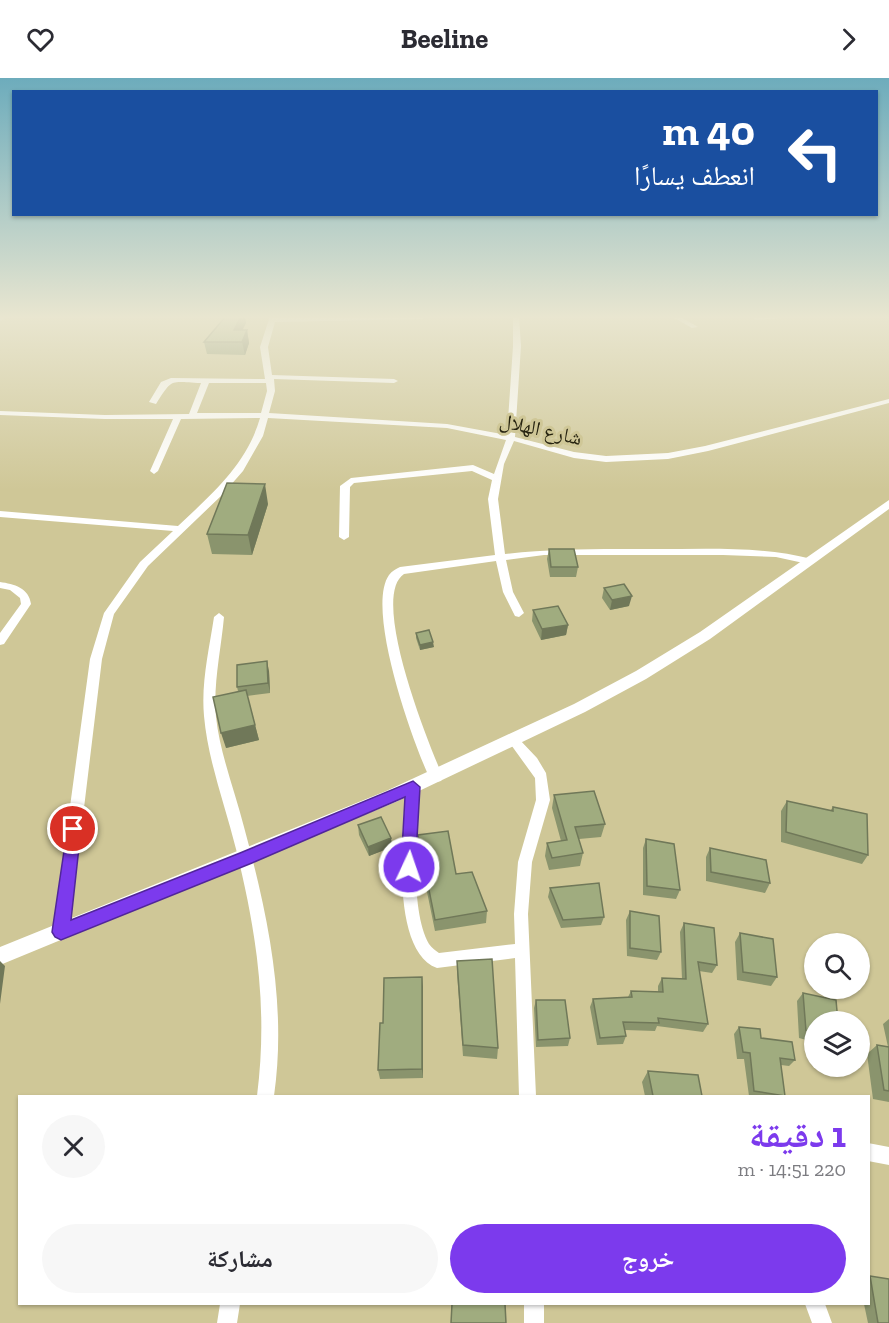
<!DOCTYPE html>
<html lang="ar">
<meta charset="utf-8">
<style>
body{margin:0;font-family:"Zilla Slab","Noto Naskh Arabic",serif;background:#f7f7f7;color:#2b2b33;direction:rtl;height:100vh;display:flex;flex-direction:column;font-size:22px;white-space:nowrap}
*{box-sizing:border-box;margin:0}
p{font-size:20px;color:#7c7c81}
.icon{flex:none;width:33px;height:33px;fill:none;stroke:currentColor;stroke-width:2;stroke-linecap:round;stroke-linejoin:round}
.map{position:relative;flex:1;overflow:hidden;direction:ltr}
.details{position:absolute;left:18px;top:1017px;width:852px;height:210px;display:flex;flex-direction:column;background:#fff;border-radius:0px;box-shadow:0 2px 4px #0004;direction:rtl}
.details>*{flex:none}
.guide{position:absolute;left:12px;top:12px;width:866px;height:126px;border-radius:0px;box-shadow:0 2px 4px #0004;direction:rtl;background:#1a4fa0;color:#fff;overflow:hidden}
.tools{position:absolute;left:804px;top:855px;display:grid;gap:12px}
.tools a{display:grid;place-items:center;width:66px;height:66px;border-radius:50%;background:#fff;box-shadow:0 2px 4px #0004;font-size:30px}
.pin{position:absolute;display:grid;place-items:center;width:51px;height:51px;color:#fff;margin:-26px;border:3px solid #fff;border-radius:50%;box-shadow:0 2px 6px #0007}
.me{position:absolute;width:66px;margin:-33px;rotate:3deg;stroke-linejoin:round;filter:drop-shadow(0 0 4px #0008)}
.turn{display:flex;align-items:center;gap:21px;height:126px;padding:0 24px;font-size:27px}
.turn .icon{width:78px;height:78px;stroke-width:2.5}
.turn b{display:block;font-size:42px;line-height:51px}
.round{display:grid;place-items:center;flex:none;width:63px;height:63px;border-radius:32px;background:#f7f7f7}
.overview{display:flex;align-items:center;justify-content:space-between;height:102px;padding:0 24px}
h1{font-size:36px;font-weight:800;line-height:45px;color:#7c3aed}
.primary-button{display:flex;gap:12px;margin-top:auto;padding:12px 24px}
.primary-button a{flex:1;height:69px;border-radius:36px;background:#7c3aed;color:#fff;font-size:24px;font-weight:800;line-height:69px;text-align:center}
.primary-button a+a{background:#f7f7f7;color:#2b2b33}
header{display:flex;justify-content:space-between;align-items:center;height:78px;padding:0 24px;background:#fff;font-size:27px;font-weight:800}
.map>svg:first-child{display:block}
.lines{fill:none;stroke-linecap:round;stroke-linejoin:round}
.minor{fill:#fff;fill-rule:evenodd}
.tertiary{fill:#fff;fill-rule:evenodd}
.secondary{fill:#e4e6fc;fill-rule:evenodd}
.wall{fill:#8a946d}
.shaded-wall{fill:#707859}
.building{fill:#a0ac7f;stroke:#707859;stroke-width:1.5}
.route{fill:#7c3aed;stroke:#51269a;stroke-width:1.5}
.labels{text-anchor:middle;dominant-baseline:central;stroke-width:6;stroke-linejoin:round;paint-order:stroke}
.far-street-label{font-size:20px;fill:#262310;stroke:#cfc797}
</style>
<header><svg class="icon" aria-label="forward" viewBox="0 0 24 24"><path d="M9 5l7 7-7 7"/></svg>Beeline<svg class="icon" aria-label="heart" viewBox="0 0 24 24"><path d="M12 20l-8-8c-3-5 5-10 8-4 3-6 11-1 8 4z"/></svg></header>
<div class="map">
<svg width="889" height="1245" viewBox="0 0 889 1245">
<rect width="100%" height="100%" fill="#cfc797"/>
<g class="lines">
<!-- minor -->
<path class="minor" d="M270,238h6v2l150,-1 -3,2 -148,3 -7,25 4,28 122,4 4,2 -4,2 -120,-4 1,12 -6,22 178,11 60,11 6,-89v-30h6l2,30 -6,91 59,15 32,4 62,-3 37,-7 184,-47v4l-181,48 -40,8 -62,3 -32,-4 -60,-17 -10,23 -6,35 7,55c50,-6 101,-5 151,-5 52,0 105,-3 156,10l1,2 -5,3 -32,-7 -53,-2h-179l-38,5 7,32 11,21 -5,4 -4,-1 -12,-24 -7,-31 -92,13c-35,23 25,171 39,203l-2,4 -5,1 -5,-1c-18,-37 -66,-172 -42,-206 3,-4 7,-6 11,-8l95,-12 -7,-56 4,-19 -20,-9 -118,12 -4,4 -1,50 -5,3 -5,-3 1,-51 11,-8 122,-13 21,9 12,-34 -59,-12 -179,-10 -5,18 -20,35 -21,24 -74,71 -34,48 -12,45 -33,273 -3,5 -5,2 -5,-2 -3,-5 37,-273 14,-46 36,-51 33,-31 -173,-14v-6l178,15c34,-32 69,-62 82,-108l-79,1 -23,52 -4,3 -4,-3 23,-52h-68l-105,-4v-4l105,4 84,-1 12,-31c-31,-1 -28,-6 -45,21l-7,-2 12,-20 10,-4 94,1 -5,-32zM209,305h57l1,8 -6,22h-64z
M671,238h8l19,11 -6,1z
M786,238l-3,2 -27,2 -3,-2 5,-2z
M0,504c14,2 29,6 31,22l-27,40 -4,1v-12l21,-29 -1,-6 -10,-8 -10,-2z
M219,535l5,4c-3,33 -11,67 -8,100 4,37 19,74 28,110 24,88 43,178 30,269h-17c11,-87 0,-162 -21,-247 -11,-44 -28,-88 -32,-133 -3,-33 5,-66 10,-99z
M515,659l4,2 18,19 9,15 4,27 -18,62 -4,52 8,182h-17l-4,-138 -78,10c-48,-18 -34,-139 -31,-181l2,-4 5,-1 5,1 2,4c-3,40 -11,122 9,157 3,4 6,6 10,9l76,-9 -1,-30 4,-52 18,-62 -1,-22 -26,-36 2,-3z
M868,1065l21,4v18l-21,-4z
M220,1226h20l-3,19h-20z
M524,1226h20v19h-20z
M805,1226h20l7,19h-20z"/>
<!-- tertiary -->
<path class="tertiary" d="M889,422v9l-179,130 -64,40 -61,33 -187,89 -398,164v-18l386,-156 188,-87 62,-33 64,-39z"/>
<!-- secondary -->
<path class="secondary" d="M0,238h9l-9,5z"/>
</g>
<!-- wall -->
<path class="wall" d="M226,238h19l1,7 -4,7h5l2,13 -4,12 -38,-1 -3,-12z
M268,426l-16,51 -40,-1 -5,-20z
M549,471l29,18 -2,10h-26l-3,-18z
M604,510l25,18 -19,4 -8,-12z
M533,532l35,15 -2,10 -25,5 -9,-19z
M416,555l18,14 -14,3 -4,-12z
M269,593l1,22 -23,3 12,44 -33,8 12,-57 -1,-4z
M554,717l51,29 -4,13 -22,2 4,14 -3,13 -31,4 -4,-14 2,-13 14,-2 -9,-33z
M787,723l43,10 3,-4 35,48 -6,9 -81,-22v-31z
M358,747l33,13 1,9 -23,9 -10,-21z
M418,757l38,39 31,37 -1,12 -51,8 -17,-83z
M646,761l34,51 -4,9 -33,-4v-47z
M710,770l60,35 -5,10 -59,-12v-24z
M550,810l54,29 -3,8 -40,3 -13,-31z
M630,833l31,41 -4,8 -30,-4 -1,-36z
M684,845l33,42 -5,8 -13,-2 9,53 -5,8 -46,-6 -2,5 -30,-1 1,6 -3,8 -26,1 -7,-38 3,-8 35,-2 3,-6 27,1v-6l4,-8 20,1 -2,-47z
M740,855l37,44 -6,9 -34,-6 -2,-38z
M457,883l41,87 -1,11 -34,-3 -6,-83z
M422,899l1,101 -43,1 -2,-9 5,-47z
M803,915l11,29v20l-15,-4 -2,-37z
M536,922l34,38 -2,8 -32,1 -2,-39z
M889,941v83l-16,-3 -6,-45 10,-9 11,2 -5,-23z
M739,949l22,11 34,22 -6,6 -8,-1 4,31h-36l-5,-37h-7l-3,-25z
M648,993l54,25h-57l-3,-14z
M868,1198h2l19,47h-21l-4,-19h4z"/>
<!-- shaded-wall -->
<path class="shaded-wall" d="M79,238h11l-10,3z
M241,238h4l1,7 -10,20 -2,-13z
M247,252l2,13 -4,12 -3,-13z
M265,406l3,20 -16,51 -4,-20z
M632,518l-3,10 -19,4 2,-10z
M568,547l-2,10 -25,5 1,-11z
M433,564l1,5 -14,3v-5z
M267,583l2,10 1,22 -2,-10z
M246,612l13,50 -33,8 -5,-15z
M391,760l1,9 -23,9 -1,-9z
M0,883l5,5 -5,38z
M422,899l1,10v91l-1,-9z"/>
<!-- building -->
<path class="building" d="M226,238h15l-7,14h13l-5,12h-38z
M227,405l38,1 -17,51 -41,-1z
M549,471h25l4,18h-27z
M624,506l8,12 -20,4 -8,-12z
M558,528l10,19 -26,4 -9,-19z
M429,552l4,12 -13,3 -4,-12z
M267,583l1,22 -31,4v-22z
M246,612l9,35 -34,8 -8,-36z
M594,713l11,33 -30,3 8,26 -31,5 -5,-15 20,-3 -13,-45z
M787,723l46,10v-4l34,7 1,41 -82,-23z
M381,739l10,21 -23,9 -10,-22z
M448,753l8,43 16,-2 15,39 -52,9 -17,-85z
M646,761l28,5 6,46 -33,-4z
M710,770l56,12 4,23 -59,-11z
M599,805l5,34 -41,3 -13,-32z
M630,833l29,5 2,36 -31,-4z
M684,845l30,5 3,37 -19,-3 10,62 -50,-6 1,5 -36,-1 3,14 -26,2 -7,-39 39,-2 -1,-6 32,1 -1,-14 24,1z
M740,855l33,6 4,38 -34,-5z
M492,881l6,89 -35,-3 -6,-84z
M422,899v92l-44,1 2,-47h3l1,-45z
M803,915l33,7 2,22h-24v11l-8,-2z
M536,922h29l5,38 -32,2z
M739,949l21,2 1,9 31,4 3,18 -15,-2 5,38 -31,-5 -4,-38 -7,-1z
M877,967l12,2v44l-5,-1z
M648,993l50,4 4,21h-49z
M870,1198l19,3v44h-11z
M452,1226h53l1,19h-55z"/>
<!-- sky -->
<linearGradient id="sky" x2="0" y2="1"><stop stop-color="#6dacbc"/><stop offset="0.58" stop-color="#e9e6d0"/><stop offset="1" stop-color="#e9e6d0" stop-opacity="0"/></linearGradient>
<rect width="889" height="412" fill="url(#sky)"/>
<!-- route -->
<path class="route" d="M413,703l7,6 -5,85 -6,3 -5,-3 -3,-5 4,-70 -153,66 -191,77 -6,-3 -3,-5 16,-108h11l2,5 -10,91 169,-67z"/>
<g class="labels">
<!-- far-street labels -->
<g class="far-street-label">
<text transform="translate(541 351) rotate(13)">شارع الهلال</text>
</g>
</g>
</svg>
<div class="tools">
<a><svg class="icon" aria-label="search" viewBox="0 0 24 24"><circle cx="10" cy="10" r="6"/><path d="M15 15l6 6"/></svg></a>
<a><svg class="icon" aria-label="layers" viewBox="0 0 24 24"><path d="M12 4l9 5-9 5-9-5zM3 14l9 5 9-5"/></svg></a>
</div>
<div class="pin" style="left:73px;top:751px;background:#d93025"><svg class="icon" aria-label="arrive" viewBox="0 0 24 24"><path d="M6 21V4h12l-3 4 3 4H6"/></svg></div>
<svg class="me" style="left:409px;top:789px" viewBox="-20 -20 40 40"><circle r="17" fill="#7c3aed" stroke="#fff" stroke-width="3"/><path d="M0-11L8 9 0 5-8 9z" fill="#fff"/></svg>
<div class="guide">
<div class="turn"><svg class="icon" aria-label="left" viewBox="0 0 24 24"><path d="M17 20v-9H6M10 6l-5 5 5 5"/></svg><div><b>40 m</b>انعطف يسارًا</div></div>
</div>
<section class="details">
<div class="overview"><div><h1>1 دقيقة</h1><p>220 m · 14:51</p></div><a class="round"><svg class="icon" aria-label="close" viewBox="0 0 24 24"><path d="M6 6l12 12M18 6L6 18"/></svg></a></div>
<div class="primary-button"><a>خروج</a><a>مشاركة</a></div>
</section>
</div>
